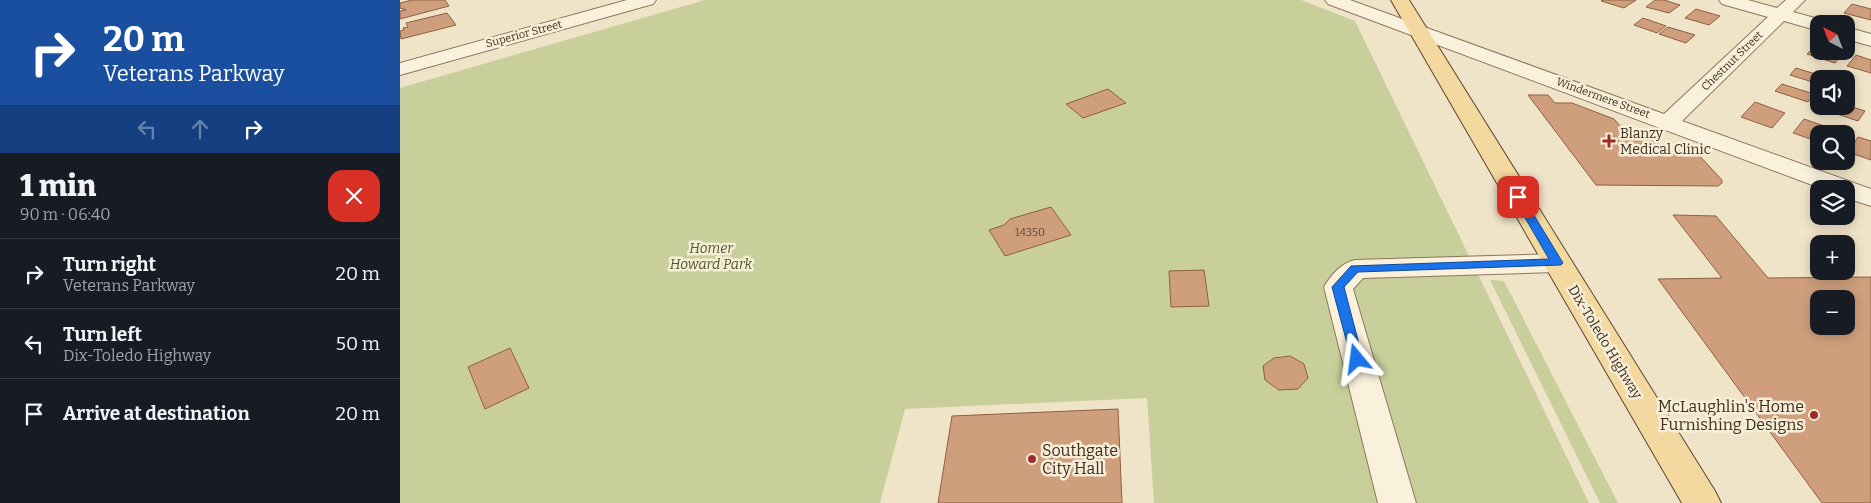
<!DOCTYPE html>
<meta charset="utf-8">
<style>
body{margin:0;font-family:Bitter,serif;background:#20242c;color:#f1f3f6;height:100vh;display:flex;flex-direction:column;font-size:19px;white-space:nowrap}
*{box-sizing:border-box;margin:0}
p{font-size:16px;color:#9ea1a6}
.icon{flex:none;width:28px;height:28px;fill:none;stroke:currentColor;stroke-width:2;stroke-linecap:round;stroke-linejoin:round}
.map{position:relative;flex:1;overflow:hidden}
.details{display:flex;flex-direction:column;background:#171b24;width:400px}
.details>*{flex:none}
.banner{background:#1a4fa0;color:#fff;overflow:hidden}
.needle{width:32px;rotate:318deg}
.controls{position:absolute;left:1410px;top:15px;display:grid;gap:10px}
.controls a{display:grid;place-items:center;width:45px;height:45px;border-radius:10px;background:#171b24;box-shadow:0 2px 12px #0003;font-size:25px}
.pin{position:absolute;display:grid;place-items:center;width:42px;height:42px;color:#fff;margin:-21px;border-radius:10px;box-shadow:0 2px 8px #0006}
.me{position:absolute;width:55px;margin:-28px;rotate:344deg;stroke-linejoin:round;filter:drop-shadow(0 0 4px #0008)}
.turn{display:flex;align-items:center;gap:18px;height:105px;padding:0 20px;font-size:22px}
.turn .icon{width:65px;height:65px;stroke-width:2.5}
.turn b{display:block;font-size:35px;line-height:42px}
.lanes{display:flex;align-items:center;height:48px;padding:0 20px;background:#0003;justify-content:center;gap:25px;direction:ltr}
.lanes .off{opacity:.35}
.round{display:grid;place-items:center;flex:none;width:52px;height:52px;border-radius:15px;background:#20242c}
.head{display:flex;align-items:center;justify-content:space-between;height:85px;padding:0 20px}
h1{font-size:30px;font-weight:800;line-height:38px}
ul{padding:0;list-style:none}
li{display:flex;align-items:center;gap:15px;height:70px;padding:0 20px;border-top:1px solid #363941}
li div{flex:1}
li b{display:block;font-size:19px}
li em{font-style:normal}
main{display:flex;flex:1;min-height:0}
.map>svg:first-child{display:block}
.green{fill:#c9cf9b}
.building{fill:#cf9f7d;stroke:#8d5f41;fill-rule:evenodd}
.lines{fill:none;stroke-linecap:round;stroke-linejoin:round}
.minor-casing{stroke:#8d765c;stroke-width:2}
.primary-casing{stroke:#5b4430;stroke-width:2}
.minor{fill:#faf1dc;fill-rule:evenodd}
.primary{fill:#f3d9a0;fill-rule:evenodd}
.route{fill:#1a73e8;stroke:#114b97}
.poi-dot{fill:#9e2a2b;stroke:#f7eed8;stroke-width:2}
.labels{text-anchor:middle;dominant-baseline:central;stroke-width:5;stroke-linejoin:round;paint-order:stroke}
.far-street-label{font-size:11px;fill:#3d2e20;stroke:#f7eed8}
.number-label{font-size:11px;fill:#624a37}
.poi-label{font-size:14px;fill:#3d2e20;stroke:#f7eed8;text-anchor:start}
.park-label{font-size:14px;font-style:italic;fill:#4d5a26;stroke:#f7eed8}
.street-label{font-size:14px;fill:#3d2e20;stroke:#f7eed8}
.near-poi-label{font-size:16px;fill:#3d2e20;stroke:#f7eed8;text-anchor:end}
</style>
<main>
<section class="details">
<div class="banner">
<div class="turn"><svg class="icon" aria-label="right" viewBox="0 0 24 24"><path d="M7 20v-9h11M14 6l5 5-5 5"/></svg><div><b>20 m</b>Veterans Parkway</div></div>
<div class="lanes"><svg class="icon off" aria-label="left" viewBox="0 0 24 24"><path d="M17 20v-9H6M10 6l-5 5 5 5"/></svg><svg class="icon off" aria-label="ahead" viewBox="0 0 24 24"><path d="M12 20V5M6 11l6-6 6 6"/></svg><svg class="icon" aria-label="right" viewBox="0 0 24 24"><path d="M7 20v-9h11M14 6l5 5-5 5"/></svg></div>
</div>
<div class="head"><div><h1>1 min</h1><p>90 m · 06:40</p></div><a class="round" style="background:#d93025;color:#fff"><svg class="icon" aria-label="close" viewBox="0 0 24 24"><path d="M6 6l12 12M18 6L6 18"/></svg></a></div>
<ul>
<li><svg class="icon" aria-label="right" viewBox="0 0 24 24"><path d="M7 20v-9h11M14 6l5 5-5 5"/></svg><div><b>Turn right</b><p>Veterans Parkway</p></div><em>20 m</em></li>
<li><svg class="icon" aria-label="left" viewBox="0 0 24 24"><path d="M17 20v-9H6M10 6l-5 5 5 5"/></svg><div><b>Turn left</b><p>Dix-Toledo Highway</p></div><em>50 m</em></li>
<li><svg class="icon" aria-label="arrive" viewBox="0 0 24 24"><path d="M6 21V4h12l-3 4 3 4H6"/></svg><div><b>Arrive at destination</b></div><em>20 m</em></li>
</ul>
</section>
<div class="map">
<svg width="1471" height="503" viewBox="0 0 1471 503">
<rect width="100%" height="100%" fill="#f0e4c8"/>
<!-- green -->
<path class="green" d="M305,0h596l54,21 234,482h-435l-7,-105 -242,11 -25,94h-480v-415z
M1090,280l14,1 114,222h-18z"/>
<!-- building -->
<path class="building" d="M12,0h33l4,6 -49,13v-8l6,-1 -6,-2v-5z
M1203,0h33l-12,8 -23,-7z
M1255,0h9l16,5 -11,8 -23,-6z
M1452,4l19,5v11l-27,-7z
M1296,9l24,7 -11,9 -24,-7z
M47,13l9,12 -55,14 -1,-8 4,-1 -1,-2 5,-1 -2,-4z
M1243,18l23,8 -9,7 -23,-8z
M1268,27l27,8 -9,8 -27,-9z
M1417,44l2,1v6l25,1 -9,11 -28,-9z
M1456,55l15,5v13l-24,-7z
M1396,68l29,9 -6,2v5l-29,-9z
M1382,84l32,10 -6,8 -33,-11z
M708,89l18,14 -43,15 -17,-14z
M1128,95h20l7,8h17l42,16 10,11 22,1 19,20h30l27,29v3l-4,3 -122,-1z
M1355,102l30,11 -13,15 -31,-11z
M1446,105l19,6 -7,10 -27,-9 4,-6z
M1404,119l32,11 -3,4h-14v8l-26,-9z
M1458,137l13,4v19l-23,-8z
M651,207l20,28 -66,21 -16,-26 15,-5 6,-6z
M1273,215l43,1 52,62 103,-1v226h-49l-164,-224 64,-1zM1419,299h27v27h-27z
M804,270l5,36 -38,1 -2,-36z
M110,348l19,40 -44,21 -17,-42z
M890,356l14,8 4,14 -10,11 -19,1 -14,-10 -2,-14 11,-8z
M718,409l4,94h-184l14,-87z"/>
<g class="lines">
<!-- minor casing -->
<g class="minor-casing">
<path id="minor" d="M227,0h29l-3,4 -253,71v-12z
M925,0h25l314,114 104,-97 -46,-13 -3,-4h29l29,8 9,-8h19l-12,12 33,9 1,3h-8v7l-35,-10 -102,100 189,68v17l-25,-8v-9h-23l-495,-185z
M1446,27l25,7v12l-25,-7z
M1157,254l10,2 4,7 -4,7 -10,2 -194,6 -10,11 63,214h-38l-54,-216c7,-12 17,-24 31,-27z"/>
</g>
<!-- primary casing -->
<g class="primary-casing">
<path id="primary" d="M991,0h18l306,491 6,12h-39z"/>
</g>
<!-- minor -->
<use href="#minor" class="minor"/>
<!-- primary -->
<use href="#primary" class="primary"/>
</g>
<!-- route -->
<path class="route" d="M1118,193l5,4 40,66 -2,2 -203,7 -14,15 19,72 -2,3h-9l-20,-75 19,-21 198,-7 -36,-62z"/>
<!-- markers -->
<g class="poi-dot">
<path d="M1206.5 133.5h5v5h5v5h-5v5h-5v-5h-5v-5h5z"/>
<circle cx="1414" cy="415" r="5"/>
<circle cx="632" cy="459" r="5"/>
</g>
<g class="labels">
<!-- far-street labels -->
<g class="far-street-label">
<text transform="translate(124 34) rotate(-15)">Superior Street</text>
<text transform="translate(1332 61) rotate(-44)">Chestnut Street</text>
<text transform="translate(1203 98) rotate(20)">Windermere Street</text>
</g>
<!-- number labels -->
<g class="number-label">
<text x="630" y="232">14350</text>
</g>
<!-- poi labels -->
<g class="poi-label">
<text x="1220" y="133">Blanzy<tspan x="1220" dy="16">Medical Clinic</tspan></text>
</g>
<!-- park labels -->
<g class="park-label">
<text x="311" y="248">Homer<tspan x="311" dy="16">Howard Park</tspan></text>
</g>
<!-- street labels -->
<g class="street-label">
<text transform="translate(1205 342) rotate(59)">Dix-Toledo Highway</text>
</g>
<!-- near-poi labels -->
<g class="near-poi-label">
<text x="1404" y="406">McLaughlin's Home<tspan x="1404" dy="18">Furnishing Designs</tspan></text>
<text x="642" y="450" text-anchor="start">Southgate<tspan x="642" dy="18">City Hall</tspan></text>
</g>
</g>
</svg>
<div class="controls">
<a><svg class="needle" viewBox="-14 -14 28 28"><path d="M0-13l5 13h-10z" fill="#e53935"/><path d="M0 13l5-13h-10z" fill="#9ea1a6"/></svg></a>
<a><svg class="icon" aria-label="sound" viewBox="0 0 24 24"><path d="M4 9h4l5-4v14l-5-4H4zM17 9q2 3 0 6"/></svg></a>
<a><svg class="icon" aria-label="search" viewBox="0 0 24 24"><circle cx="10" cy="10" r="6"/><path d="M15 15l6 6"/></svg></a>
<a><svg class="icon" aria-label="layers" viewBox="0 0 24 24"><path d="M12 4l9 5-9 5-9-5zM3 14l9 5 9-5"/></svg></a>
<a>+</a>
<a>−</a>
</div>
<div class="pin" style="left:1118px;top:197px;background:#d93025"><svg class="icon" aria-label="arrive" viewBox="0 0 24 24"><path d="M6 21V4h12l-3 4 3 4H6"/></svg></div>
<svg class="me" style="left:957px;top:359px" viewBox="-20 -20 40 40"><path d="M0-17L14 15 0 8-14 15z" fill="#1a73e8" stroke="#fff" stroke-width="4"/></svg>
</div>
</main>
